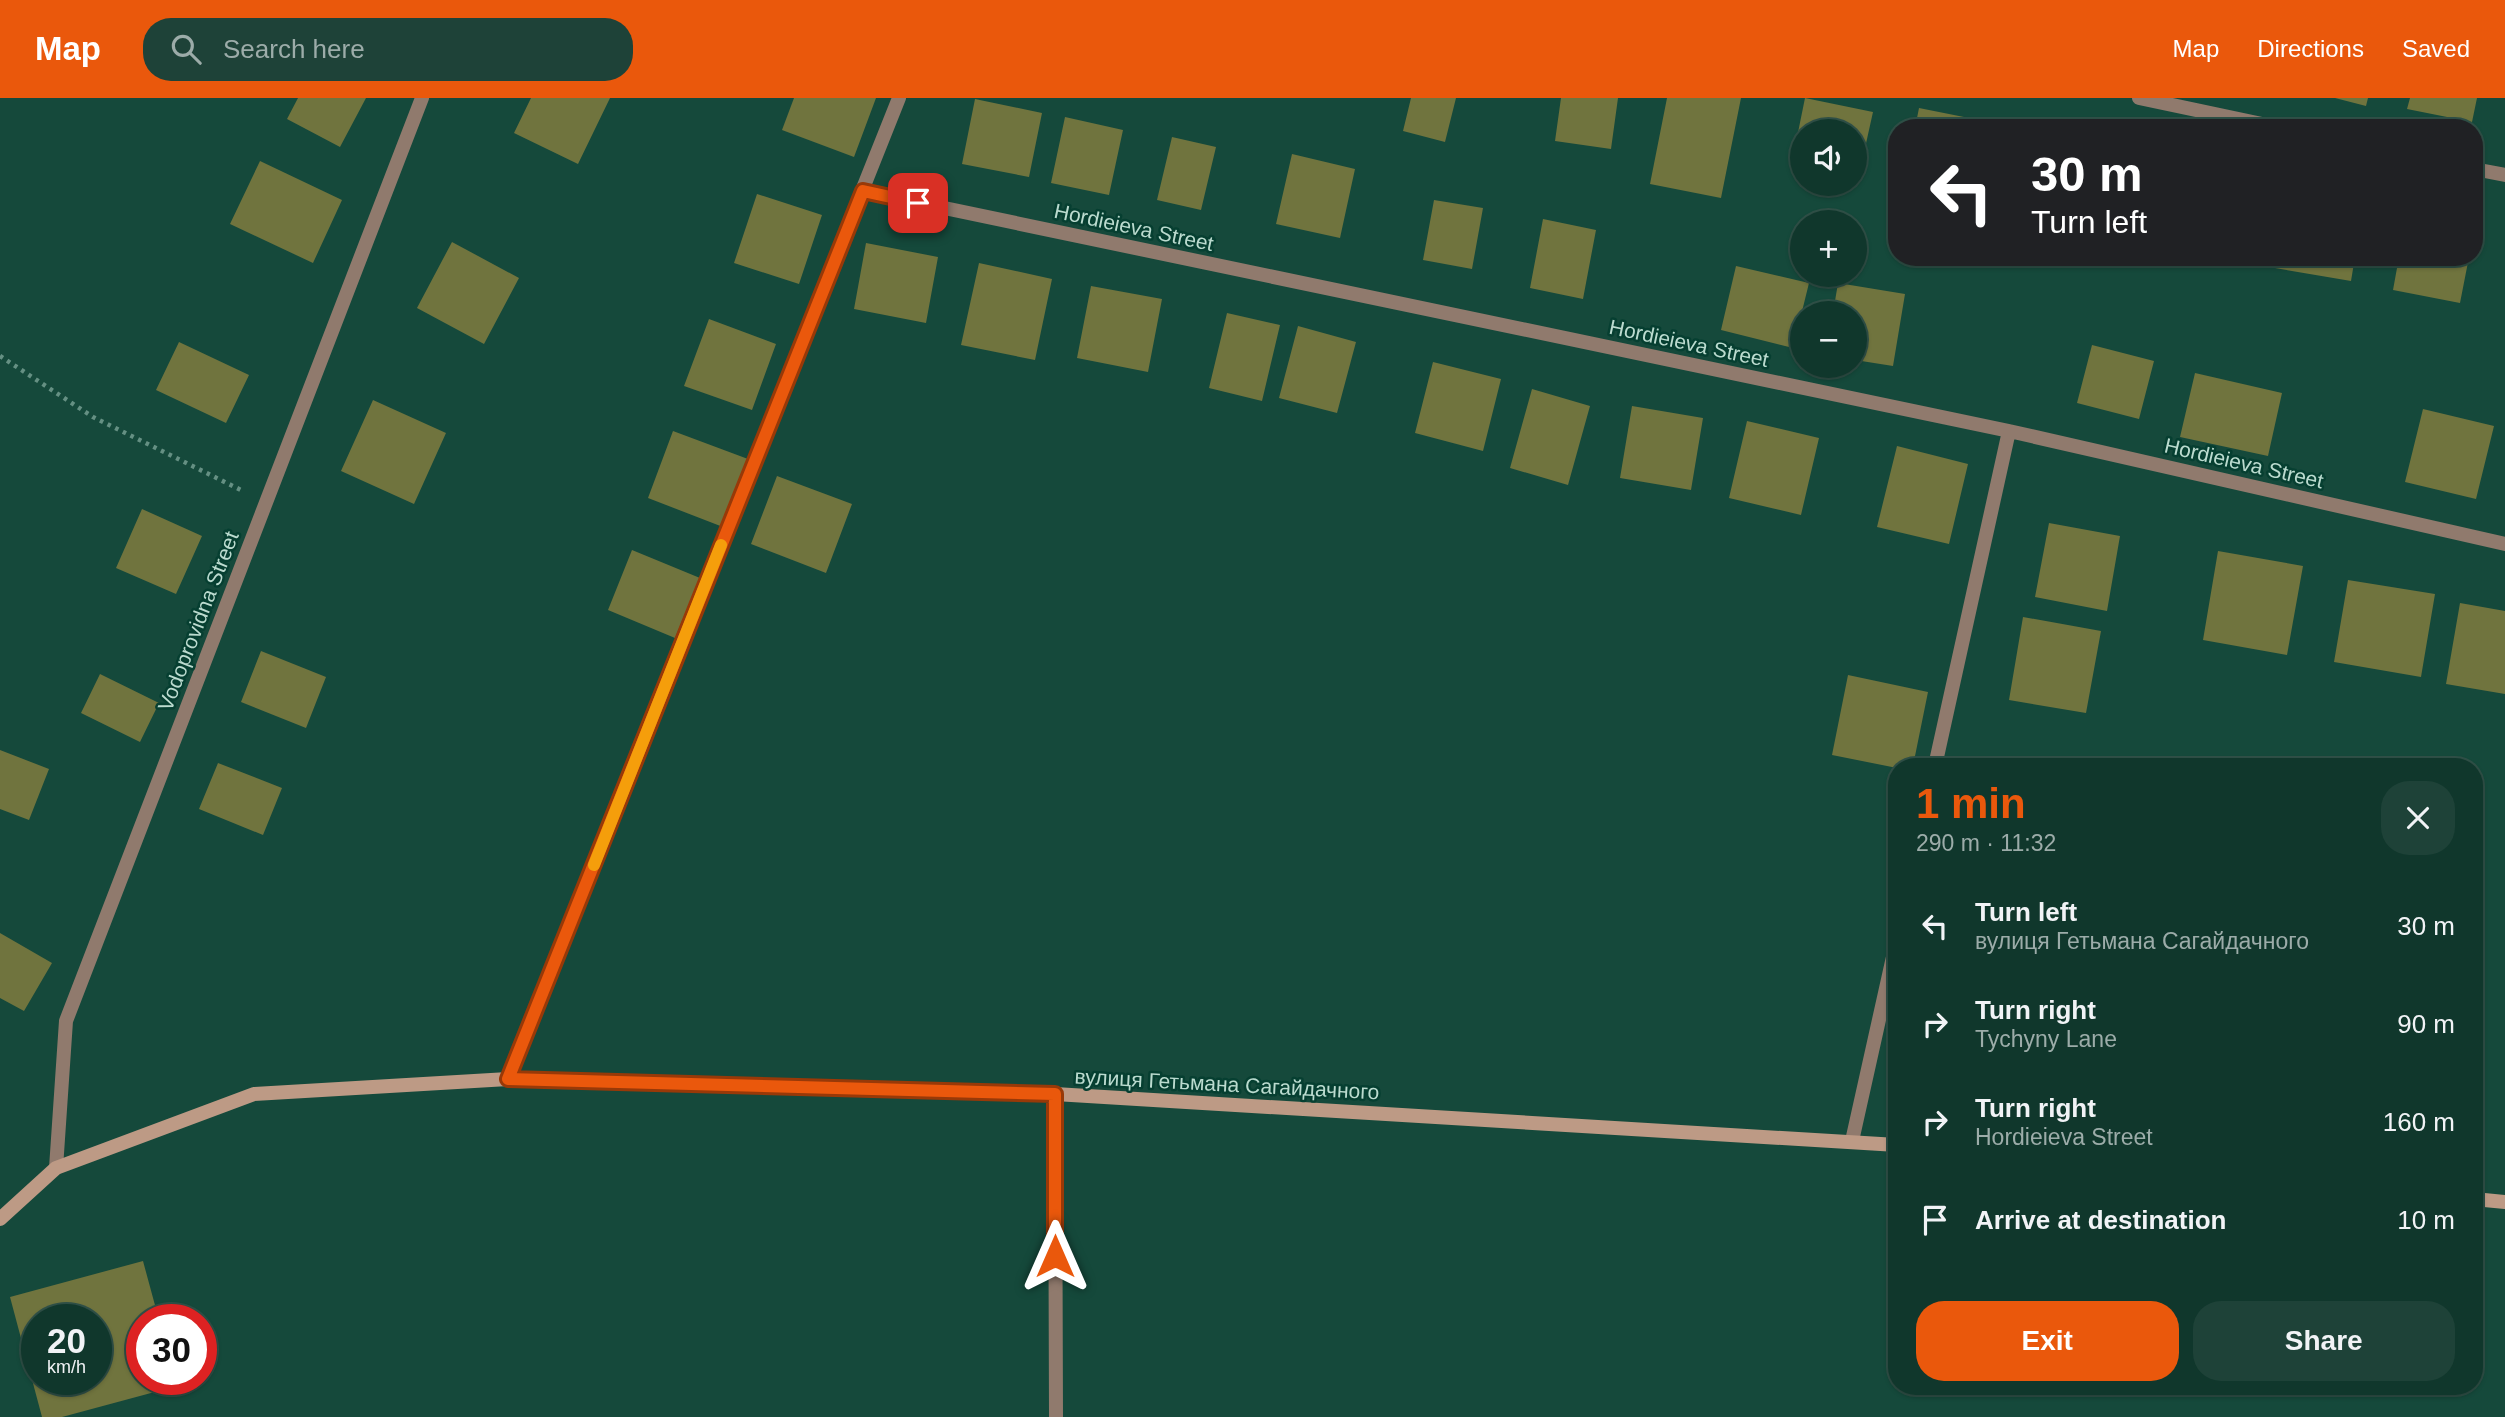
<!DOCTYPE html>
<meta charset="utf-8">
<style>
body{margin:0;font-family:Helvetica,sans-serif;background:#1e4238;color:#f1f3f6;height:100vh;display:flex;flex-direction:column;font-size:26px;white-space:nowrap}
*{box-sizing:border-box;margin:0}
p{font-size:23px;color:#9caca9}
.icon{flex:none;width:38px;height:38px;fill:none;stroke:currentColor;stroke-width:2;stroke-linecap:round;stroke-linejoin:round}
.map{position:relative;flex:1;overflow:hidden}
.drawer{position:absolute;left:1888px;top:660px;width:595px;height:637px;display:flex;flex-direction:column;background:#10372c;border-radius:28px;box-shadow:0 2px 5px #0004,0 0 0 2px #305148}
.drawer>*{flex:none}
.top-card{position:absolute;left:1888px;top:21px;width:595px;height:147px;border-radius:28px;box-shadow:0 2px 5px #0004,0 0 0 2px #305148;background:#202124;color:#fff;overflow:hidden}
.fabs{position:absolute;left:1790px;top:21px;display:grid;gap:14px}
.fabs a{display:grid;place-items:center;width:77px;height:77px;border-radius:50%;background:#10372c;box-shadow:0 2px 5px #0004,0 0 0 2px #305148;font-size:35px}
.speed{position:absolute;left:21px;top:1206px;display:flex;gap:14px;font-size:35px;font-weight:700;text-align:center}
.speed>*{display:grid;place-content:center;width:91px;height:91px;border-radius:50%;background:#10372c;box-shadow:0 2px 5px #0004,0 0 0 2px #305148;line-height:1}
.speed small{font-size:18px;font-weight:400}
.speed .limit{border:10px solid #d22;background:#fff;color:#111}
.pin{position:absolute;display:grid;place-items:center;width:60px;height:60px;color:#fff;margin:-30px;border-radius:14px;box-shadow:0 4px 10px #0006}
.me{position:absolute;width:77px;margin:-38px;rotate:0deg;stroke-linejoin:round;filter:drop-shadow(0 0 5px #0008)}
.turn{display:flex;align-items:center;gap:24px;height:147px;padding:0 28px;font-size:32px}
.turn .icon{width:91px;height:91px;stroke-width:2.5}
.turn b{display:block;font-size:49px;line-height:60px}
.round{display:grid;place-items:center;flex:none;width:74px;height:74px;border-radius:28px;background:#1e4238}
.headline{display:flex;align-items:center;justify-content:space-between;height:119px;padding:0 28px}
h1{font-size:42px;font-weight:800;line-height:52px;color:#ea580c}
.primary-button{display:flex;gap:14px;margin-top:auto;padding:14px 28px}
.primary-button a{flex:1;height:80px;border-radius:28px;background:#ea580c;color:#fff;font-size:28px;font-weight:800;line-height:80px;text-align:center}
.primary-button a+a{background:#1e4238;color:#f1f3f6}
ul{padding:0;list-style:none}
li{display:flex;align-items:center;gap:21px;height:98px;padding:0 28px}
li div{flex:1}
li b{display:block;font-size:26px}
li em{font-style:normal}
header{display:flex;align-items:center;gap:42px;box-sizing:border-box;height:98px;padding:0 35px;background:#ea580c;color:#fff}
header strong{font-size:33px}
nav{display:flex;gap:38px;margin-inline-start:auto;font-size:24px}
.search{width:490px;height:63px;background:#1e4238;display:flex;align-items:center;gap:18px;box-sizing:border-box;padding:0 24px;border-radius:28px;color:#9caca9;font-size:26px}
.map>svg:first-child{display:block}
.building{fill:#70743e;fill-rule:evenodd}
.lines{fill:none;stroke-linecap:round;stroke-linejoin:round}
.path{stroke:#659083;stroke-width:4.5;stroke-dasharray:3.5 5;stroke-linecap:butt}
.minor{stroke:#907a6d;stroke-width:14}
.secondary{stroke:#bd9a85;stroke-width:14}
.route-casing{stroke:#983908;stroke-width:18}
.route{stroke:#ea580c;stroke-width:12}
.slow{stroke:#f59e0b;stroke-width:12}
.labels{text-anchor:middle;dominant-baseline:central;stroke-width:5;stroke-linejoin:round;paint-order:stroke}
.street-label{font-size:21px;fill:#bbdbcf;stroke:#063f31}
</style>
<header>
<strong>Map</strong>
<div class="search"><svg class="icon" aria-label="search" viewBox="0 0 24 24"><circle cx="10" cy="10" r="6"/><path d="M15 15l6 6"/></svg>Search here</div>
<nav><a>Map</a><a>Directions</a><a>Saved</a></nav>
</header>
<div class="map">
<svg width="2505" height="1319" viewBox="0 0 2505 1319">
<rect width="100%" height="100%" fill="#15493b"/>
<!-- building -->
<path class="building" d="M298,0h68l-26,49 -53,-28z
M531,0h79l-32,66 -64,-31z
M794,0h82l-22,59 -72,-27z
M1411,0h45l-11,44 -42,-11z
M1561,0h57l-7,51 -56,-8z
M1667,0h74l-20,100 -71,-14z
M1805,0l68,14 -14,63h-4v-44h-53v33l-10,-2z
M2335,0h33l-2,8z
M2410,0h67l-5,24 -65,-13z
M975,1l67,14 -13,64 -67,-13z
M1919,10l70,14 -1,6h-73z
M1065,19l58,13 -14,65 -58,-12z
M1172,39l44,10 -15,63 -44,-10z
M1292,56l63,15 -15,69 -64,-14z
M260,63l82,39 -29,63 -83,-39z
M757,96l65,21 -23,69 -65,-21z
M1434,102l49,8 -11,61 -49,-9z
M1543,121l53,11 -13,69 -53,-11z
M452,144l67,36 -35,66 -67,-36z
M866,145l72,14 -12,66 -72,-14z
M2277,159h78l-4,24 -76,-13z
M2399,159h70l-9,46 -67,-13z
M979,165l73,16 -17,81 -74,-15z
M1736,168l73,17 -16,65 -72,-18z
M1838,185l67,11 -12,72 -38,-6v-47h-22z
M1091,188l71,13 -14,73 -71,-14z
M1227,215l53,12 -18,76 -53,-13z
M709,221l67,25 -24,66 -68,-24z
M1298,228l58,16 -19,71 -58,-15z
M179,244l70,33 -23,48 -70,-33z
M2092,247l62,16 -15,58 -62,-16z
M1433,264l68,17 -18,72 -68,-18z
M2195,275l87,20 -14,63 -88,-19z
M1532,291l58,17 -22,79 -58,-17z
M373,302l73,33 -32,71 -73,-33z
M1632,308l71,12 -12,72 -71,-12z
M2423,311l71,17 -18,73 -71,-17z
M1747,323l72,17 -18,77 -72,-17z
M673,333l75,28 -25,68 -75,-29z
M1897,348l71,18 -19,80 -72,-17z
M777,378l75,28 -26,69 -75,-29z
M142,411l60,27 -26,58 -60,-26z
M2049,425l71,13 -13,75 -72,-14z
M632,452l68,28 -25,60 -67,-28z
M2218,453l85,15 -16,89 -84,-15z
M2348,482l87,14 -14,83 -87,-15z
M2460,505l45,8v83l-59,-10z
M2023,519l78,14 -15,82 -77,-13z
M261,553l65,26 -20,51 -65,-26z
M100,576l59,29 -19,39 -59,-29z
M1848,577l80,17 -15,74 -16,2 -65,-13z
M0,652l49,19 -20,51 -29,-11z
M218,665l64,25 -19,47 -64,-26z
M0,835l52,30 -28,48 -24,-13z
M143,1163l16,59h-17v59h33l2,7 -115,31h-20l-32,-120zM37,1222h59v59h-59z"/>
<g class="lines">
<!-- path -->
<path class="path" d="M0,258l93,61 150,74"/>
<!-- minor -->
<path class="minor" d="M2139,0l142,30
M2474,71l31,6
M863,93l1146,240 496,113
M1935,668l74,-335
M508,981l391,-981
M1055,996l1,323
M1852,1043l45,-202
M56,1070l10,-147 356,-923"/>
<!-- secondary -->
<path class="secondary" d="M2474,1101l31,3
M0,1121l56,-51 198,-74 254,-15 547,15 842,51"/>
</g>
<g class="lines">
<!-- route casing -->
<g class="route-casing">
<path id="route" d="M918,105l-55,-12 -355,888 547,15v162"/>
</g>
<!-- route -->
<use href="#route" class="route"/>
<!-- slow -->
<path class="slow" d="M594,767l127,-320"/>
</g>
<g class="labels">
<!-- street labels -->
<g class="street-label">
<text transform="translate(1134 129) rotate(12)">Hordieieva Street</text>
<text transform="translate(1689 245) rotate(12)">Hordieieva Street</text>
<text transform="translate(2244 365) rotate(13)">Hordieieva Street</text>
<text transform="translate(198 523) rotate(-69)">Vodoprovidna Street</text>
<text transform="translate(1227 986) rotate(3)">вулиця Гетьмана Сагайдачного</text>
</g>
</g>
</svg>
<div class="fabs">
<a><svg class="icon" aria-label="sound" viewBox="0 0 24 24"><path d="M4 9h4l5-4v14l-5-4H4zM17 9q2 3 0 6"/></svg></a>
<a>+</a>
<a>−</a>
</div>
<div class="speed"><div>20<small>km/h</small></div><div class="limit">30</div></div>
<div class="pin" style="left:918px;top:105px;background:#d93025"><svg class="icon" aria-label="arrive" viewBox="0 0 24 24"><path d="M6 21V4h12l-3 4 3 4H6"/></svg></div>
<svg class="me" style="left:1055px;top:1158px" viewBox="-20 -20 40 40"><path d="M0-17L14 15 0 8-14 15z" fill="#ea580c" stroke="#fff" stroke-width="4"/></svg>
<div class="top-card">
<div class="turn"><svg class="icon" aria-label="left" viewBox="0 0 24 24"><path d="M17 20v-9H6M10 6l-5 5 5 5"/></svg><div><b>30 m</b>Turn left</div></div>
</div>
<section class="drawer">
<div class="headline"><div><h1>1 min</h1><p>290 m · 11:32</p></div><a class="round"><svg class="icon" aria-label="close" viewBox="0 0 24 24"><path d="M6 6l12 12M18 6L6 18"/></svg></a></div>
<ul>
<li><svg class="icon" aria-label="left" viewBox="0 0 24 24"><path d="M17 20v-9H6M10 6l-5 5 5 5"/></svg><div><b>Turn left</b><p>вулиця Гетьмана Сагайдачного</p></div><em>30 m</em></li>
<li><svg class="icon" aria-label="right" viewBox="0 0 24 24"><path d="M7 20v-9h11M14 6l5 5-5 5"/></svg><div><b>Turn right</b><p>Tychyny Lane</p></div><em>90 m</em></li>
<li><svg class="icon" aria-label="right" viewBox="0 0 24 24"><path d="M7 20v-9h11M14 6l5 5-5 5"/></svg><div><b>Turn right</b><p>Hordieieva Street</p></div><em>160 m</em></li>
<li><svg class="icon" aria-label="arrive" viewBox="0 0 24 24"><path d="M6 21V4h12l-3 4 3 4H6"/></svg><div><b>Arrive at destination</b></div><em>10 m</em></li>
</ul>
<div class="primary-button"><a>Exit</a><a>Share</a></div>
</section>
</div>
